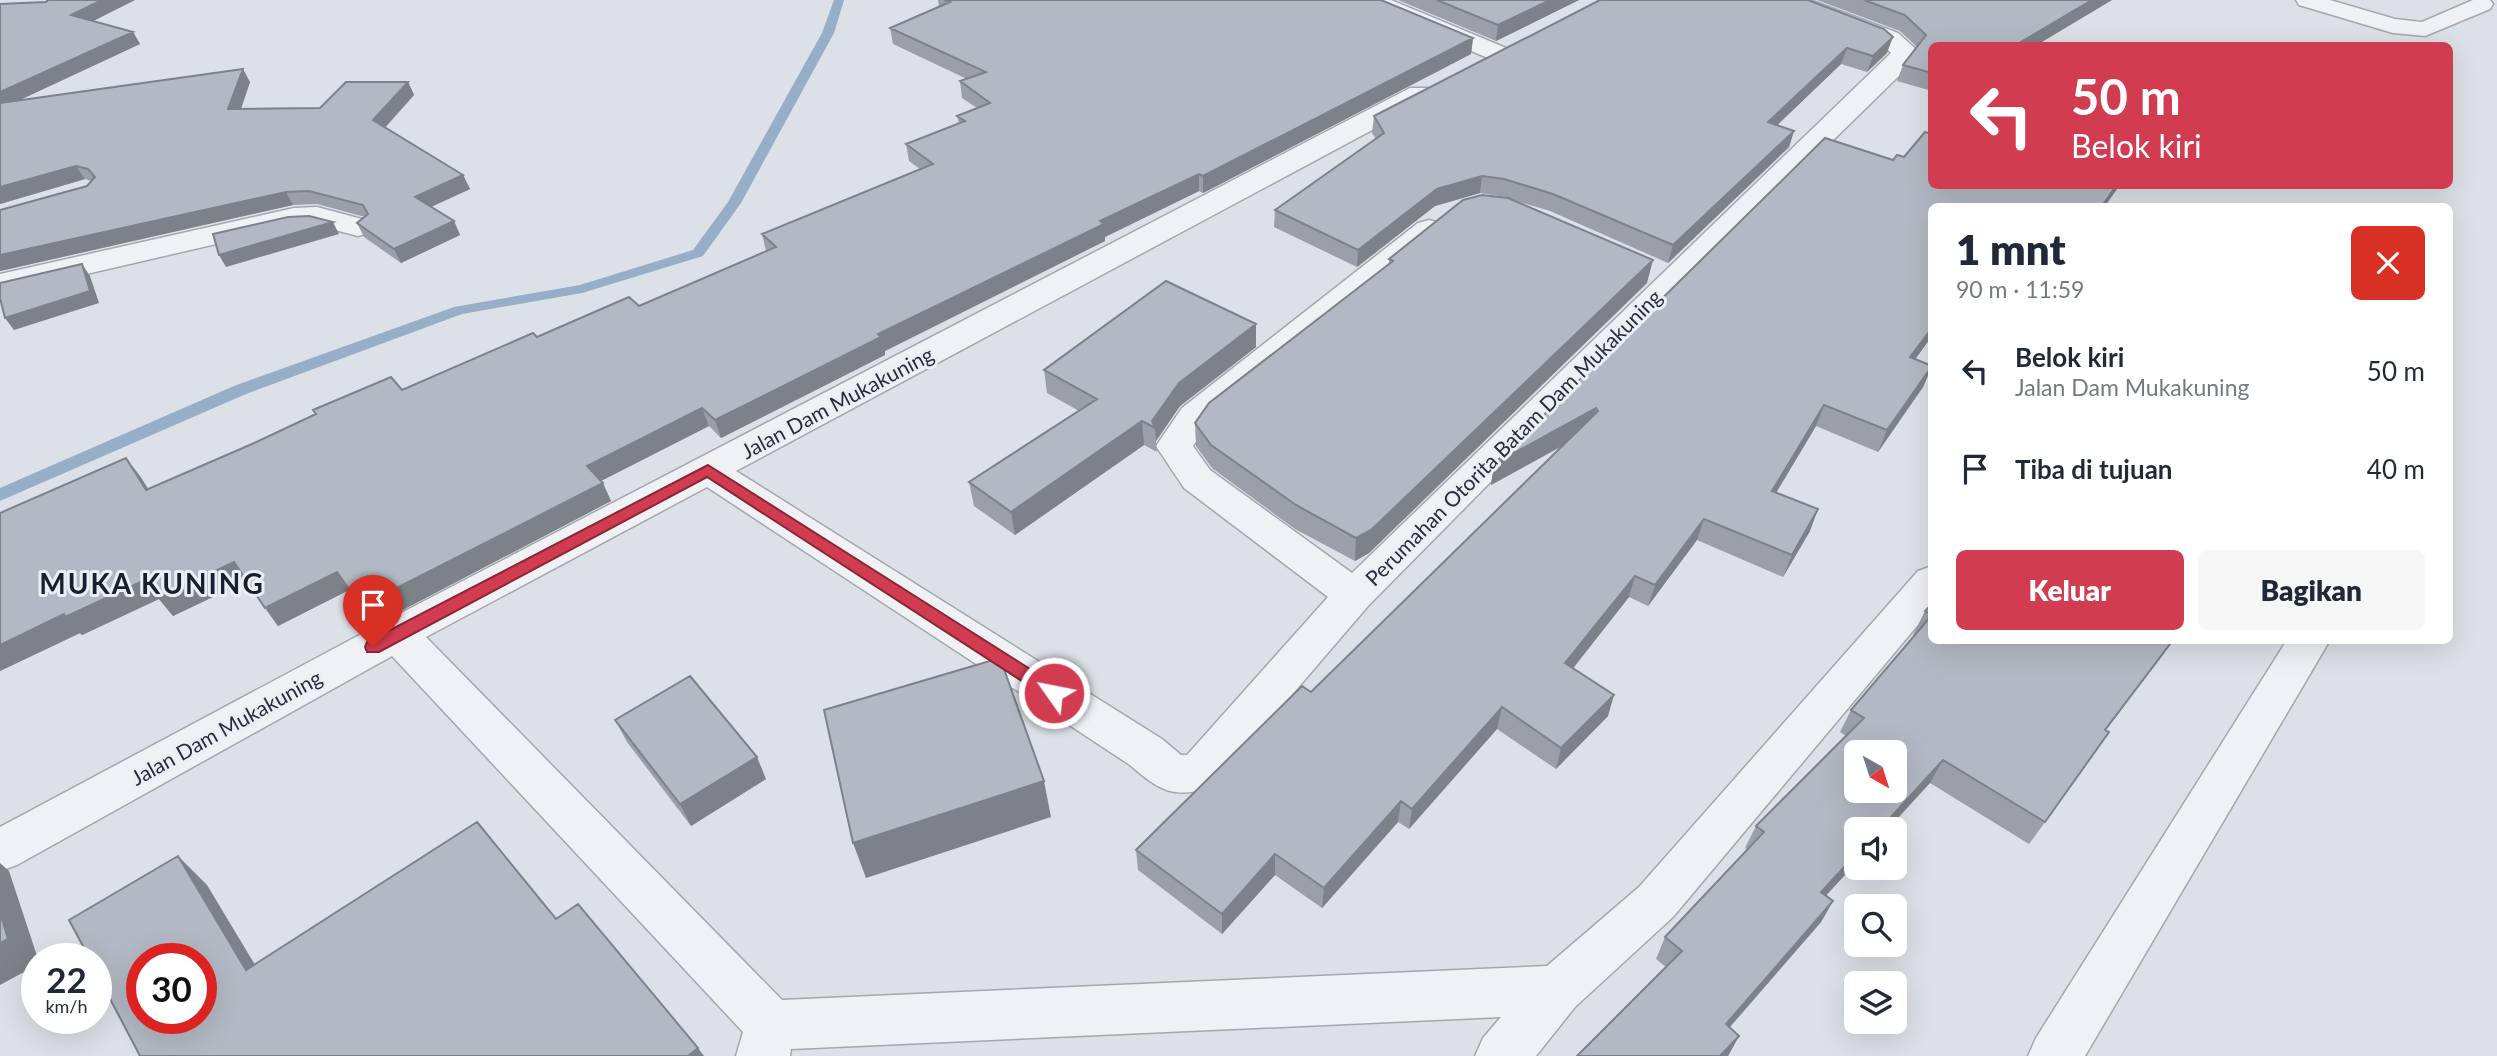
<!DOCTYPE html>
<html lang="id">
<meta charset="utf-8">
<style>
body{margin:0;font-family:Lato,sans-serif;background:#f6f6f7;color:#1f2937;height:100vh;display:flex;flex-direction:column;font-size:26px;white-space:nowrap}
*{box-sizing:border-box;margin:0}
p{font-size:23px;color:#747a83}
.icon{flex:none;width:38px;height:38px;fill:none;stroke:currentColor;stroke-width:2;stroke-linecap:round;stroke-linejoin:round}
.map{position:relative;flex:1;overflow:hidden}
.details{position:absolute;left:1928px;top:203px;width:525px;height:441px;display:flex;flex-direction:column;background:#fff;border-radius:10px;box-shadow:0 7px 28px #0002}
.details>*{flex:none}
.guide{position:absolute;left:1928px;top:42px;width:525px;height:147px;border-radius:10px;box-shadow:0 7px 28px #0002;background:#d13c51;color:#fff;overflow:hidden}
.needle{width:46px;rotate:141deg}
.tools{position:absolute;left:1844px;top:740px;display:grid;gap:14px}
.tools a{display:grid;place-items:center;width:63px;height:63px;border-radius:10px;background:#fff;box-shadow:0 7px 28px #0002;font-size:35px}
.speed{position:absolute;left:21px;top:943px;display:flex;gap:14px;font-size:35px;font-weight:700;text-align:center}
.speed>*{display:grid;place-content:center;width:91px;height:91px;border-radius:50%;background:#fff;box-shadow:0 7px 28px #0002;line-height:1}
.speed small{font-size:18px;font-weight:400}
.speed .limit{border:10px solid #d22;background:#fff;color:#111}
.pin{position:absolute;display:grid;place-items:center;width:60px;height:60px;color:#fff;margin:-72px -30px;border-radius:50% 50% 50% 0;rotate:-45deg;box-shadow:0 0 7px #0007}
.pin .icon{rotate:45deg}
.me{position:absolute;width:77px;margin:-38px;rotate:303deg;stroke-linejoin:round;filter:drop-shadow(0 0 5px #0008)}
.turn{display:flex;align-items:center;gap:24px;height:147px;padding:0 28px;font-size:32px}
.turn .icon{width:91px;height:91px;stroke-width:2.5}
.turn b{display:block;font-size:49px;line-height:60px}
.round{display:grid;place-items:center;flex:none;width:74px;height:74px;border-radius:10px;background:#f6f6f7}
.headline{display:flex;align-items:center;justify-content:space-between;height:119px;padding:0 28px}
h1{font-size:42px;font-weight:800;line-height:52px}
.action{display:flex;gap:14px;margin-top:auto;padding:14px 28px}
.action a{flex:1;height:80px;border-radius:10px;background:#d13c51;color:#fff;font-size:28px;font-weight:800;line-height:80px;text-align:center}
.action a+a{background:#f6f6f7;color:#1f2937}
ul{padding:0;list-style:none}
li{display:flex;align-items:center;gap:21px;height:98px;padding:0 28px}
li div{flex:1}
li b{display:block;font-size:26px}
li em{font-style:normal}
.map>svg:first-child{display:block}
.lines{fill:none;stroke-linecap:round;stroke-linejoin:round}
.stream{fill:#96aec8;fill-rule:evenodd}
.lane-casing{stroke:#a2a7b1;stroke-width:3}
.street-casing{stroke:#a2a7b1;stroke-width:3}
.lane{fill:#eff1f5;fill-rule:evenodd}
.street{fill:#eff1f5;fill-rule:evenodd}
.wall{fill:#9a9fa9}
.shaded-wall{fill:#7d8289}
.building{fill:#b3b9c4;stroke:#7d8289;stroke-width:2;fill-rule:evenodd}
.route{fill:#d13c51;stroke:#882735;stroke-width:2}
.labels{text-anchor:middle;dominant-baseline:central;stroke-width:6;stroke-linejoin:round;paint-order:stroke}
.street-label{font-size:21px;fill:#262e3d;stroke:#ebeff4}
.district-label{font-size:28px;font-weight:bold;letter-spacing:2px;fill:#181f2e;stroke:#ebeff4}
</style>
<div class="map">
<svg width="2497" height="1056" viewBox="0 0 2497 1056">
<rect width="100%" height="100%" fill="#dce0e7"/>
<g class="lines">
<!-- stream -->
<path class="stream" d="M834,0h10l-10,33 -93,170 -38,53 -121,37 -120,21 -216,80 -246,107v-13l234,-102 220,-79 126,-22 113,-35 35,-48 94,-169z"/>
<!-- lane casing -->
<g class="lane-casing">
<path id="lane" d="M2296,0h34l65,19 27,3 51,-22h17l3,4 -3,5 -65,27 -32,-3 -94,-28z"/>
</g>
<!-- street casing -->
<g class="street-casing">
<path id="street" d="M1358,0h33l115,48 4,5 -4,5h-18l-126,-53z
M1776,0h34l88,33 20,18 -11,17 -223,218 -316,320 -154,180c-40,14 -54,5 -84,-21l-423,-278 -281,150 356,363 765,-34 92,-79 279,-316 14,-5v42l-259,309 -98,90 -39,49h-61l8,-18 18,-21 -710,32 -1,7h-54l7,-24 -351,-376 -375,209 -17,6v-44l382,-204 1028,-535h18l4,6 -4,6 -692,371 426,268 19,16h6l141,-158 -144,-109 -28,-42 26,-38 236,-185 11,-3 11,3 4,6 -4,6 -232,189 -15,22 17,24 142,103 539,-520 -11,-10 -100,-38z
M317,207l52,14 4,6 -4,6 -11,3 -42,-11 -22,1 -294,68v-20l294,-66z
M2287,640h43l-245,416h-57l8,-18z"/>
</g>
<!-- lane -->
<use href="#lane" class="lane"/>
<!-- street -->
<use href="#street" class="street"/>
</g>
<!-- wall -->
<path class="wall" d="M48,0h87l-42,21 40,11 7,12 -122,57 232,-19 -9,27 79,-1 88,-26 6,13 -29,33 78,47 7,14 -39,18 23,14 6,14 -59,28 -37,-26 -7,-14 8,-6 -48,-13 -24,1 -293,66 91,-90 -6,-2 -85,25v-200l46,-2z
M938,0h443l92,38 -2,16 -268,139 -4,-2 -94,46v4l-220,110v4l-164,83 -12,-12 -108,55 10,20 -237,124 -25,-35 -71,36 -31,-45 -74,35 -14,-17 -77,36 -2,-2 -80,38v-158l140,-37 8,13 389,-152 102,-31 127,-55 -4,-17 158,-65 -11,-8 -3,-17 53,-21 -2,-7 20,-8 -15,-10 -2,-17 7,-2 -74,-35 -3,-16 49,-21z
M1398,0h181l-83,41z
M1600,0l287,53 -20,19 -26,-8 -64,61 17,6 -5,16 -121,116 -118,-52 -40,-12 137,84 -278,270 -14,8 -60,-32 -83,-61 -16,-22 -1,-23 194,-158v-6l117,-62 -26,-4 -45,13 -78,61 -83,-40 1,-17 101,-71 -4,-6 2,-17z
M1817,0h295l-77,46h-103v45l-35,-10 6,-16 14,-18 -17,-16z
M1932,186h187l-14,20h-173v130l-17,23 17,7 -9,21 -45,65 -62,-26 -40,67 34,38 -27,46 -86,-37 -49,66 -19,-9 -56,71 35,48 -52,53 -59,-40 -88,100 -11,-7 -76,86 -47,-33 -53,59 -84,-64 -2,-20 175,-158 253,-247 -73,40 3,-21z
M1256,324v23l-76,59 -24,35 1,11 -13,-7 -129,90 -41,-29 -5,-24 110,-71 -32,-18 -3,-23z
M1925,611l248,29 -67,90 -61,92 -16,22 -99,-61 -73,47v32l-31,33 7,6 -12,21 -91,105 9,9 -11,20h-151l89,-89 -10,-8 9,-22 83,-87 -3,-2 11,-22 90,-90 -6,-4 11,-22 64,-75h-2z
M615,720l151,59 -75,47 -64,-84z"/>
<!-- shaded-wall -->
<path class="shaded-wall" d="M102,0h33l-56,28 -8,-13z
M1550,0h29l-83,41 2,-16z
M2092,0h20l-77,46h-21z
M133,32l7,12 -140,65v-17z
M1893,37l-6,16 -20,19 6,-16z
M1473,38l-2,16 -268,139v-17z
M1847,48l-6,16 -78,75 5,-17z
M243,69l7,13 -14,41 -8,-14z
M408,82l6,13 -35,39 -6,-14z
M1794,131l-5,16 -121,116 5,-18z
M76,166l9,13 -85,25v-17z
M1199,174v17l-94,46v4l-220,110v4l-164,83 -6,-18 163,-86 222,-113z
M463,175l7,14 -48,22 -7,-14z
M1482,176l-2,17 -45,13 -78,61 1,-17 79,-61z
M2116,186h3l-14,20h-3z
M286,192l7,13 -293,66v-16z
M454,221l6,14 -59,28 -7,-14z
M333,222l6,12 -113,33 -7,-12z
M1653,260l-6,23 -278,270 -14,8 1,-23z
M82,264l8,12 9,27 -85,27 -9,-12z
M1256,324v23l-76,59 -24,35 -1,-13 -3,-7 27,-38z
M1932,328v8l-31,43 9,-22z
M1932,366l-9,21 -45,65 9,-22z
M1824,405l-8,21 -52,87 8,-22z
M702,408l7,18 -114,58 -8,-18z
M1596,408l-5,22 -100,55 3,-21z
M1142,421l2,24 -129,90 -4,-23z
M126,458l14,18 20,32 -14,-18z
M603,483l8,18 -237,124 -13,-19z
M1818,509l-8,22 -27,46 9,-22z
M1704,519l-7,21 -49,66 7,-21z
M234,562l14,18 -75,36 -14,-17 -77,36 -2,-2 -80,38v-26l64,-31 83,-35z
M337,572l12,18 -71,36 -13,-18z
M1635,576l-6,21 -69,88 5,-22z
M2173,640l-14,20 -70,92 16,-22z
M1614,695l-6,21 -52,53 5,-21z
M1502,707l-5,22 -88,100 3,-20z
M757,757l9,22 -75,47 -11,-22z
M1943,760l-13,23 -43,47h-8z
M1044,781l7,36 -185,61 -13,-35z
M1401,801l-3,21 -76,86 2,-20z
M1857,853v9l-48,52 12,-22z
M1275,854v21l-53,59v-20z
M178,856l29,29 68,113 -29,-28z
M0,863l9,8 29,88h-1v6l-37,20z
M1833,901l-12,21 -106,122 11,-20z
M1739,1036l-11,20h-8z
M698,1048l6,8h-16z"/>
<!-- building -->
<path class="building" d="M48,0h54l-31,15 62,17 -133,60v-88l46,-2z
M944,0h437l92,38 -270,138 -4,-2 -99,47 4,3 -226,110 3,3 -166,83 -13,-12 -115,58 16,17 -242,123 -24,-34 -72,36 -31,-46 -76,36 -11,-19 -82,38 -1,-3 -64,31v-132l126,-55 20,32 106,-46 64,-30 -3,-4 78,-33 11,13 131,-57 4,4 92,-40 10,9 137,-59 -14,-13 171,-70 -27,-20 59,-23 -8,-5 33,-13 -30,-22 26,-9 -96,-44 60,-26z
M1437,0h113l-52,25z
M1600,0h208l76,29 9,8 -20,19 -26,-8 -79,74 26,9 -121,114 -120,-51 -49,-15 -22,-3 -45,13 -79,61 -83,-40 109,-77 -10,-17z
M1864,0h228l-78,46h-82v27l-29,-8 23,-30 -21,-20z
M243,69l-15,40 92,-1 26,-26h62l-35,38 90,55 -48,22 39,24 -60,28 -37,-26 11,-9 -5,-9 -54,-14 -23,1 -286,63v-45l87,-24 8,-9 -7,-8 -12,-3 -76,21v-84z
M1925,132l7,2v52h184l-14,20h-170v122l-22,29 22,9 -45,64 -63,-25 -52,86 46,18 -26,46 -88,-36 -49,66 -20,-9 -70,87 49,32 -53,53 -59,-41 -90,102 -11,-8 -77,87 -49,-34 -53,60 -86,-64 166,-164 9,6 287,-281 -2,-3 -102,56 331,-326 68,22 4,-5 7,2z
M1482,195l26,3 145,62 -282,270 -15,8 -60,-33 -85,-60 -16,-22 14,-20 184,-142 -4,-2 74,-59z
M309,216l24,6 -114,33 -6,-21 75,-17z
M82,264l8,27 -85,27 -5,-20v-15z
M1166,281l90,43 -77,59 -27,38 3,7 -13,-7 -131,91 -42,-30 128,-83 -53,-29z
M1932,604v36h241l-68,90 4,2 -64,90 -102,-62 -64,70h-22v23l-36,39 12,9 -107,123 13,12 -19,20h-143l105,-105 -17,-14 99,-105 -8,-6 108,-108 -13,-8 81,-95 -7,-4zM1857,752h38v39h-38z
M1000,658l44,123 -191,62 -29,-133z
M690,676l67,81 -77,47 -65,-84z
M477,822l79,97 22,-15 120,144 -10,8h-548l-44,-84v-13h-6l-21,-39 109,-64 68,114zM142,959h59v59h-59z
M0,912l8,27 -8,4z"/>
<!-- route -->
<path class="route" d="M708,465l352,223 3,5 -3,5h-12l-341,-221 -328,175h-12l-2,-5 2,-5z"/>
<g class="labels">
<!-- street labels -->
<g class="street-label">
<text transform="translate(837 402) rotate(-28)">Jalan Dam Mukakuning</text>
<text transform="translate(1513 437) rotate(-45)">Perumahan Otorita Batam Dam Mukakuning</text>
<text transform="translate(226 727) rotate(-29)">Jalan Dam Mukakuning</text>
</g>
<!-- district labels -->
<g class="district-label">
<text x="152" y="583">MUKA KUNING</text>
</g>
</g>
</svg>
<div class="tools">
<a><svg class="needle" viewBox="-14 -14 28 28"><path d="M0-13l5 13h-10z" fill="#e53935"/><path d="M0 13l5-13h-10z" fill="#747a83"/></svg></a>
<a><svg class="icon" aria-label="sound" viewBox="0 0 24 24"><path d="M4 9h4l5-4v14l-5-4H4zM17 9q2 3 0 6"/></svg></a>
<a><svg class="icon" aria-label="search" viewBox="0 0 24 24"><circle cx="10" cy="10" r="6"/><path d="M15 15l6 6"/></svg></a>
<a><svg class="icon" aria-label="layers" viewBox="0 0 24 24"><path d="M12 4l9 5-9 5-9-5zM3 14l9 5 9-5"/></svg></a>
</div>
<div class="speed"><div>22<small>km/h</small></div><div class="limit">30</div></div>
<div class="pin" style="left:373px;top:647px;background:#d93025"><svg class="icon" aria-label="arrive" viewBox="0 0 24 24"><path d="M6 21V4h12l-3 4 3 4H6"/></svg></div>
<svg class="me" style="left:1054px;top:693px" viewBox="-20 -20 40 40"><circle r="17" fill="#d13c51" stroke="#fff" stroke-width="3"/><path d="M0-11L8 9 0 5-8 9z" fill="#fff"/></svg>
<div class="guide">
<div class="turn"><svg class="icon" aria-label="left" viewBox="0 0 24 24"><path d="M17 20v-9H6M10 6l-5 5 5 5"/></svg><div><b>50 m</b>Belok kiri</div></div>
</div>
<section class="details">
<div class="headline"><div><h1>1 mnt</h1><p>90 m · 11:59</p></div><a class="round" style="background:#d93025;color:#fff"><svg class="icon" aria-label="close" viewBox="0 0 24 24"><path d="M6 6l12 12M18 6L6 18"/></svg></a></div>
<ul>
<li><svg class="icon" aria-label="left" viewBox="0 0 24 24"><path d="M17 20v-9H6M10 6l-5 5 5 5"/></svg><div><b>Belok kiri</b><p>Jalan Dam Mukakuning</p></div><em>50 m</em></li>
<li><svg class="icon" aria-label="arrive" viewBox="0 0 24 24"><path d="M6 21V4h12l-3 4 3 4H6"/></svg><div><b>Tiba di tujuan</b></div><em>40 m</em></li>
</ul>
<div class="action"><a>Keluar</a><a>Bagikan</a></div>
</section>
</div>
